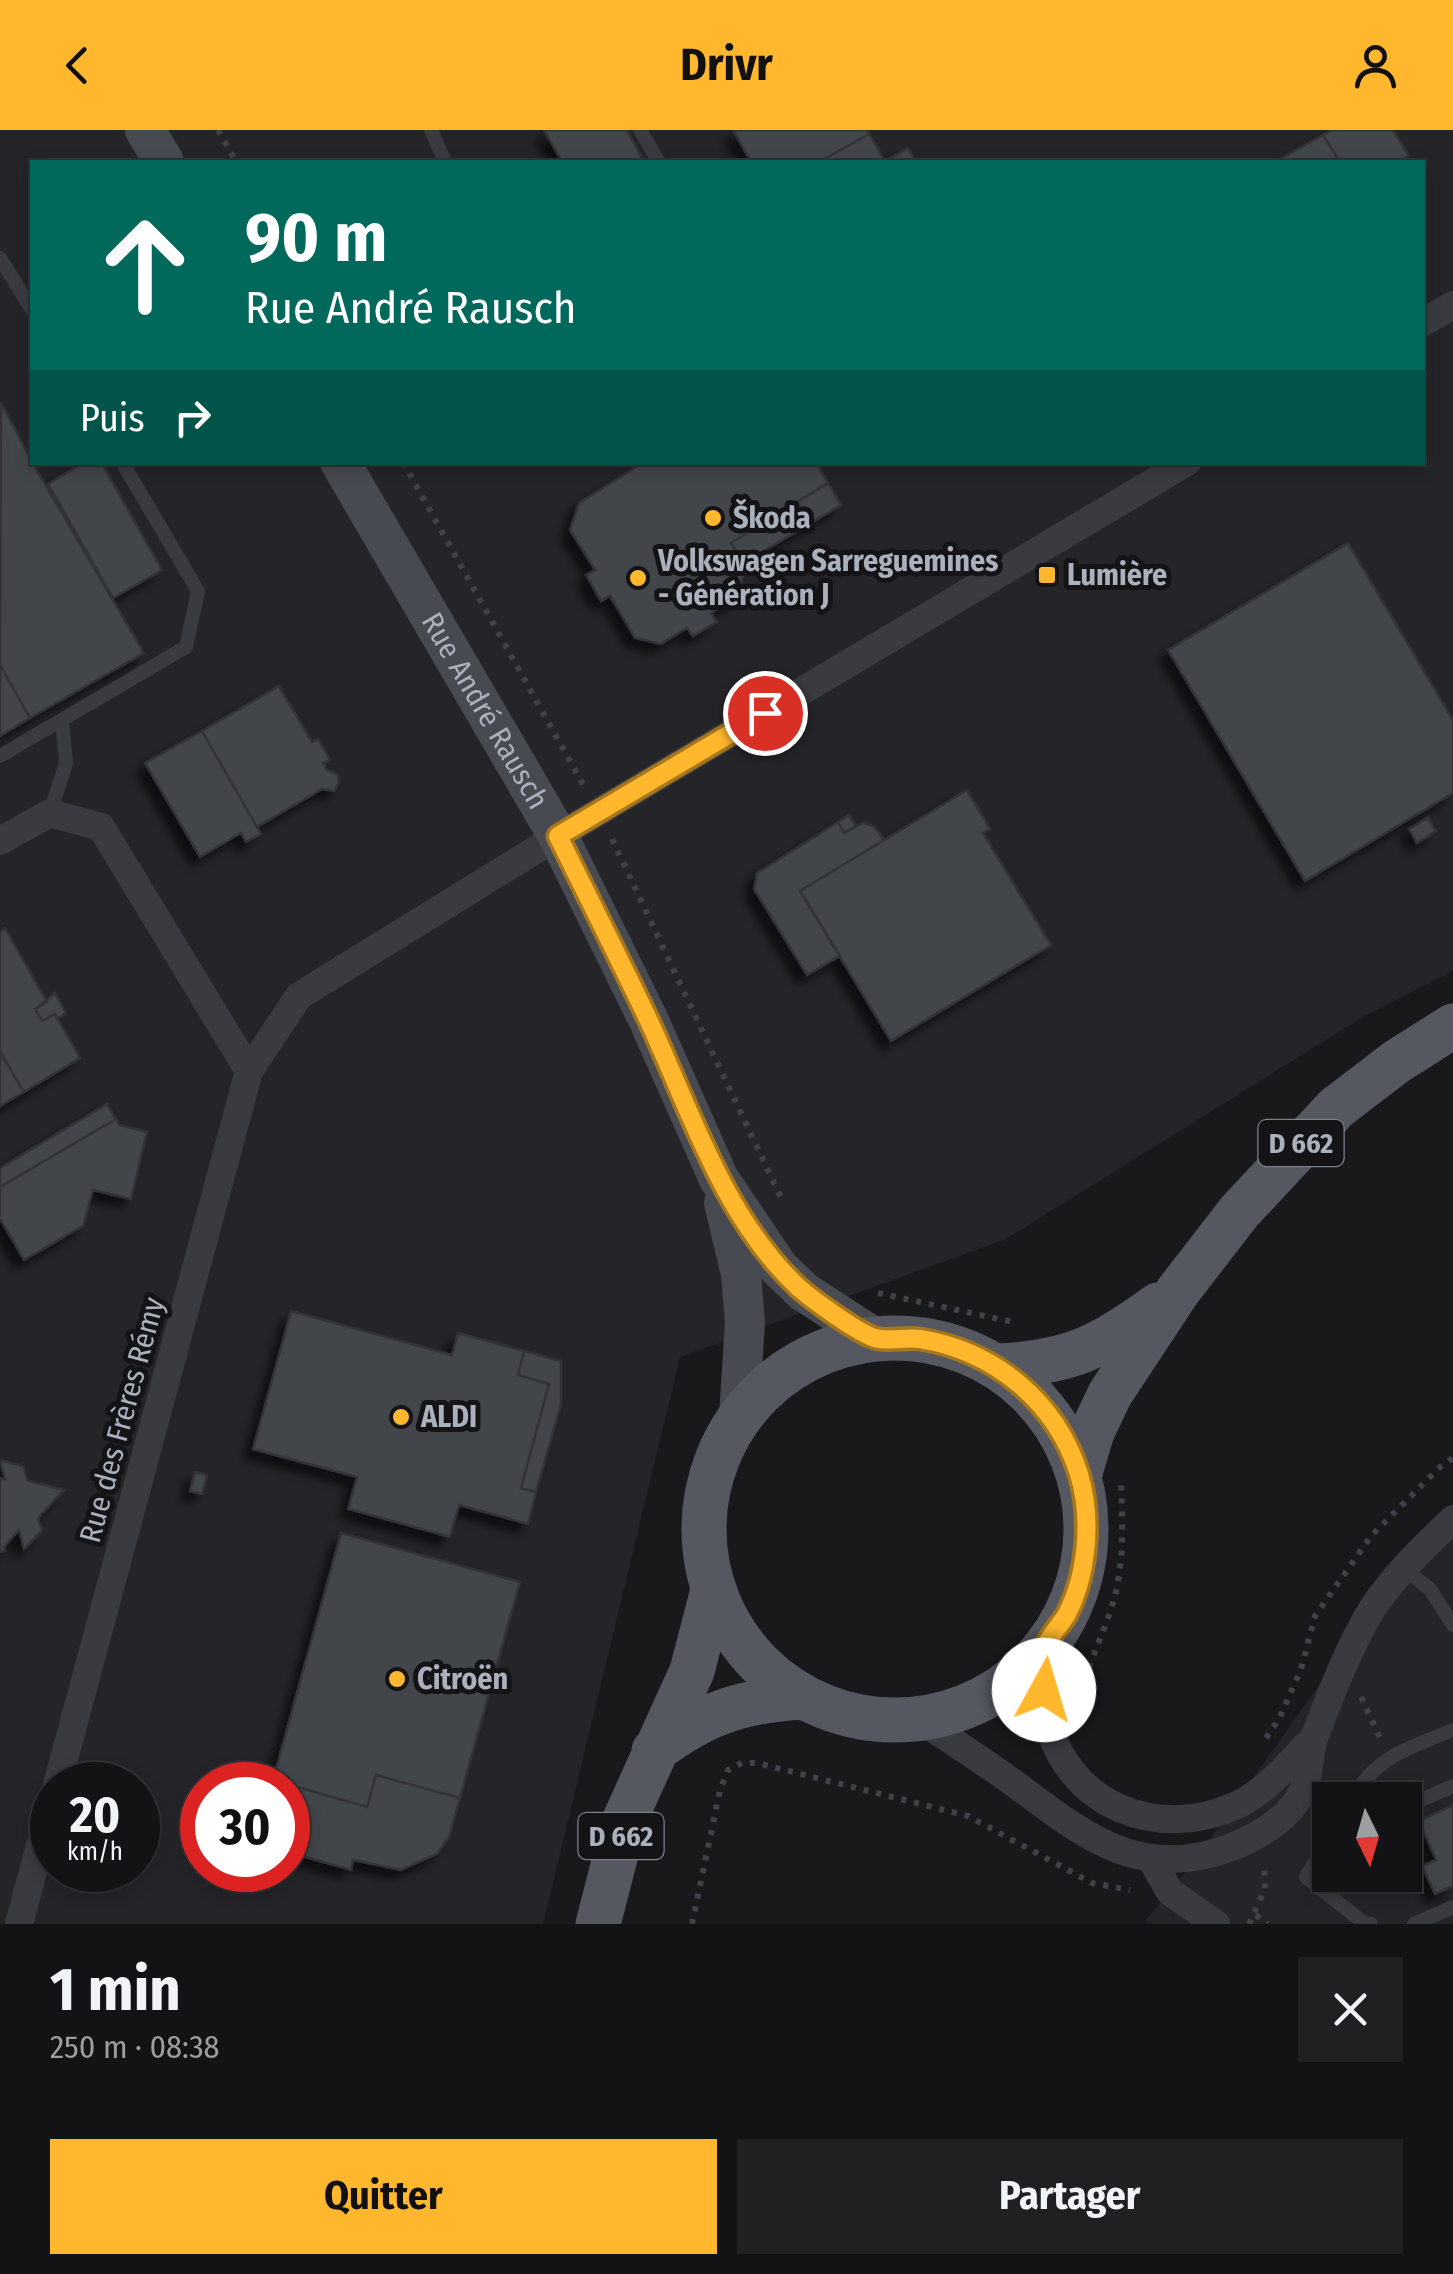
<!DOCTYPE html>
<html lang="fr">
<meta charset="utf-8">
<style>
body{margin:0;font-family:"Fira Sans Condensed",sans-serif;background:#202022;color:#f1f3f6;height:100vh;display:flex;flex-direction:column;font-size:38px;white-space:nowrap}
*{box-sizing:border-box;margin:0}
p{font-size:32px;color:#9d9ea0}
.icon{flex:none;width:55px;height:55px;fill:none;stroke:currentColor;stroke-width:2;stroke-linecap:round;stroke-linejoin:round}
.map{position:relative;height:1794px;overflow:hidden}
.drawer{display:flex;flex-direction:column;background:#131315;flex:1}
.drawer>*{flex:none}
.hud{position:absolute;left:30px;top:30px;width:1395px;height:305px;border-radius:0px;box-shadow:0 5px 15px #0003,0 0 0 2px #323234;background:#00695c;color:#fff;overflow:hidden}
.needle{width:65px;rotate:175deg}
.fabs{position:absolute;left:1312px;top:1652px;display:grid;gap:20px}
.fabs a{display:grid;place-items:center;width:110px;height:110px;border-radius:0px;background:#131315;box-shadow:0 5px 15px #0003,0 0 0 2px #323234;font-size:50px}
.speed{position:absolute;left:30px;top:1632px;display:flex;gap:20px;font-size:50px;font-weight:700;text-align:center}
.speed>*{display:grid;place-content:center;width:130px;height:130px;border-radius:50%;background:#131315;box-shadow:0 5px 15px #0003,0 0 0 2px #323234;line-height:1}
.speed small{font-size:25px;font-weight:400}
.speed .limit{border:15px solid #d22;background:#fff;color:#111}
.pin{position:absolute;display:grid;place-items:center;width:85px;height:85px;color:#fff;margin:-42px;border:5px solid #fff;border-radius:50%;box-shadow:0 2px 10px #0007}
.me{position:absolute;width:110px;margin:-55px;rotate:6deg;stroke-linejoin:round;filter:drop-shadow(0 0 8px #0008)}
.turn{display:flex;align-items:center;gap:35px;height:210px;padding:0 50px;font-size:45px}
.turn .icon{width:130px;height:130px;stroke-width:2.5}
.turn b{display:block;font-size:70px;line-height:85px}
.then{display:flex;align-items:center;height:95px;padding:0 50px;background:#0003;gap:20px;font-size:38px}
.round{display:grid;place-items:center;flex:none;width:105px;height:105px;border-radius:0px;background:#202022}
.headline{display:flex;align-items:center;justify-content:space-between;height:170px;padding:0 50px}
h1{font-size:60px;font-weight:700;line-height:75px}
.primary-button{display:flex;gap:20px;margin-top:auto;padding:20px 50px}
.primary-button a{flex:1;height:115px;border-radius:0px;background:#ffb72d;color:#111;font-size:40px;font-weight:700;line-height:115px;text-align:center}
.primary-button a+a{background:#202022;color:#f1f3f6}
header{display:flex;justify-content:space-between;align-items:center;height:130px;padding:0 50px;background:#ffb72d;color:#111;font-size:45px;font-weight:700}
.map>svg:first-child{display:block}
.built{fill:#252529;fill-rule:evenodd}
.building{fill:#434449;stroke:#333338;stroke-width:2.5;filter:url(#shadow)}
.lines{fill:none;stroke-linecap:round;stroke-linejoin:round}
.path{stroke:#3f4248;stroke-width:6;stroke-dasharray:5 8;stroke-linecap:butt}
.lane{stroke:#393b41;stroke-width:14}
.street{stroke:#393b41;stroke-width:28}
.secondary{stroke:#474a51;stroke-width:40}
.primary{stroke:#555860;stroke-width:45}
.route-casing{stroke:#a6771d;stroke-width:25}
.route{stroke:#ffb72d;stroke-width:18}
.poi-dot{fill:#ffb72d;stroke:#141417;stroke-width:4}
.labels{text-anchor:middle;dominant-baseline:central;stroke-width:10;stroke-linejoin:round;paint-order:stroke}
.shield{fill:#141417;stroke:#7d818a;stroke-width:2.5}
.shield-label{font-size:28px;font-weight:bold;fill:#aab0bc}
.poi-label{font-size:30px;font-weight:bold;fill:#aab0bc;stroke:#141417;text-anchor:start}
.street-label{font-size:30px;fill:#aab0bc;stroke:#141417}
</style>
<header><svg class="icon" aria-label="back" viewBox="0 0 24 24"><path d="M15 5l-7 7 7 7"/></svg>Drivr<svg class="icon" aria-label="person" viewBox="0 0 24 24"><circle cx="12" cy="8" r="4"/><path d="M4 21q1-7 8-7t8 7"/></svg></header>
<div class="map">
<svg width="1453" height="1794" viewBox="0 0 1453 1794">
<defs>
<filter id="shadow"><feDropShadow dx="-9" dy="9" stdDeviation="5" flood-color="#0009"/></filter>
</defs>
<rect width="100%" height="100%" fill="#19191c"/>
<!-- built -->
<path class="built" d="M0,0h1453v841l-92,47 -355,221 -326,118 -137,567h-543zM32,32h1390v300h-1390zM52,1655h86v85h-86zM202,1655h86v85h-86z
M1453,1389v405h-303l-5,-3 45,-54 183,-258zM1330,1670h75v75h-75z"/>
<!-- building -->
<path class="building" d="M544,0h83l17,32h-82z
M733,0h134l2,4 -50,28h-68z
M1332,0h61l16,26 -12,6h-57l-17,-27z
M869,4l16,27 -66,1z
M1323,5l17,27h-65z
M908,18l8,14h-34l3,-1z
M1,272l31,60 112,191 -114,65 -30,-53z
M85,332h16l61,108 -49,28 -65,-114z
M644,332h172l12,21 -97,60 14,22 -4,2 3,5 -6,25 -27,16 6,9 -24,14 -6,-8 -26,16 -26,-6 -25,-42 -9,5 -15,-26 9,-5 -25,-40 9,-27z
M828,353l13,22 -97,58 -13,-20z
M1348,413l105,177v73l-148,88 -137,-231z
M0,535l30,53 -30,18z
M279,556l33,56 6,-3 12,21 -7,3 4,7 11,5 1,8 -5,8 -12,-2 -65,38 -55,-96z
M202,601l59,103 -15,8 -5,-9 -41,24 -55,-94z
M967,660l23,39 -7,4 68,112 -160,96 -91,-150z
M849,685l7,11 -12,7 -6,-11z
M1428,688l8,13 -19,12 -8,-14z
M838,692l6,11 19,-10 11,3 10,14 -84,51 40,65 -33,19 -53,-86 3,-16z
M5,798l42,74 -12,7 7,12 13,-7 25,44 -56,34 -24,-40v-120z
M55,863l11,20 -9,6 -2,-5 -13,7 -7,-12z
M0,922l24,40 -24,14z
M107,974l9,15 -116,68v-19z
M116,989l3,6 28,7 -16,67 -38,-9 -10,36 -59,34 -24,-41v-32z
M291,1181l161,44 6,-22 66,18 -6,24 31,9 -28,104 15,4 -8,32 -69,-19 -9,32 -102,-28 9,-32 -104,-28z
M524,1221l37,10v43l-25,88 -15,-4 28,-104 -31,-9z
M0,1330l23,6 5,15 36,9 -26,28 4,13 -18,18 -5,-19 -15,17 1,4 -5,1v-74l5,1z
M195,1342l12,3 -5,19 -12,-3z
M341,1403l179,49 -60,216 -84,-23 -9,32 -94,-27z
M376,1645l84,23 -11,39 -12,17 -36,16 -48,-10 -2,10 -63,-18v-67h-16l1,-5 94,27z
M1453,1675v81l-18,8 -13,-28 14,-6 -17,-39z"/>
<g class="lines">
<!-- path -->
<path class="path" d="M218,0l18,32
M403,332l182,326
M612,709l169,359
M878,1163l135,29
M1361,1567l20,43
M1079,1575c6,-37 25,-70 35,-106 11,-40 8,-80 7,-120
M1266,1608l13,-19 22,-50 14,-53 56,-80 69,-69 13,-9
M1256,1785l12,9
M692,1794l28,-134 8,-20 14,-7h15l211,53 124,67 38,7
M1249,1794l16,-35 -1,-26"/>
<!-- lane -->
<path class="lane" d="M431,0l14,32
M640,0l19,32
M0,128l32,52
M0,626l186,-109 12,-56 -76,-129
M50,683l16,-50 -4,-43
M1403,1438l27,21 23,36
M1351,1670c26,-45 57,-51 102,-70
M1405,1677l48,-21
M1330,1706l-24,41 58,46 7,1
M1414,1794l39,-17"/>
<!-- street -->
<path class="street" d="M1422,193l31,-18
M0,711l50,-28 51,14 148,244
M1044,1520c0,23 -2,47 3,69 21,88 112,122 190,86 30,-14 52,-42 75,-65
M919,1589c33,22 68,44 100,68 70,52 122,94 213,60 27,-11 57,-28 70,-55 9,-17 6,-41 14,-59 16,-42 33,-86 56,-124 22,-34 52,-62 81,-90
M57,1655l192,-714 50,-75 259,-160 629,-374
M1151,1729l19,33 46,32
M19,1794l33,-123"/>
<!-- secondary -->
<g class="secondary">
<path d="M145,0l19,32"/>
<path id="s1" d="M340,332l218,374 90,183 71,160 60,89 25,24 71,46"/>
<path d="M724,1073l17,71 4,48 -6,95"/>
</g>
<!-- primary -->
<path class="primary" d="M704 1399a191 191 0 1 1 382 0a191 191 0 1 1-382 0Z
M996,1236c74,-3 102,-18 162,-61
M1079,1346l13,-44 18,-38 68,-103 61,-79 97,-104 60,-46 57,-36
M654,1621c49,-37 86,-50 148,-54
M598,1794l27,-105 67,-148 21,-81"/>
</g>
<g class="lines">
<!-- route casing -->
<g class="route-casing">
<path id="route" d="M765,583l-207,123c30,61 61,122 90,183 43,92 75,198 151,269 14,12 59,45 76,50 13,4 31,-1 45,1 74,12 136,62 159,135 13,43 9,99 -12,140 -7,12 -21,25 -23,38 -2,12 0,26 0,38"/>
</g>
<!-- route -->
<use href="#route" class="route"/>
</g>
<!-- markers -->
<g class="poi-dot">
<circle cx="713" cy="388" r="10"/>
<rect x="1037" y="435" width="20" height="20" rx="5"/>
<circle cx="638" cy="448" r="10"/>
<circle cx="401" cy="1287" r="10"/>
<circle cx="397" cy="1549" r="10"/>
</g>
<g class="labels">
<!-- shield labels -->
<g class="shield">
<rect x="1258.5" y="990" width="85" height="46" rx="8"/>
<rect x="578.5" y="1683" width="85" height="46" rx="8"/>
</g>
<g class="shield-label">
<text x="1301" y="1013">D 662</text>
<text x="621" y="1706">D 662</text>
</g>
<!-- poi labels -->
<g class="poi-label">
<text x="733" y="388">Škoda</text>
<text x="658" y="431">Volkswagen Sarreguemines<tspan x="658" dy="34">- Génération J</tspan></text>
<text x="1067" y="445">Lumière</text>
<text x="421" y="1287">ALDI</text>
<text x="417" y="1549">Citroën</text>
</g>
<!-- street labels -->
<g class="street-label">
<text stroke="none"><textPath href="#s1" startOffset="288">Rue André Rausch</textPath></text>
<text transform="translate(122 1290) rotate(-75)">Rue des Frères Rémy</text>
</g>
</g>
</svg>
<div class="fabs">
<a><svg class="needle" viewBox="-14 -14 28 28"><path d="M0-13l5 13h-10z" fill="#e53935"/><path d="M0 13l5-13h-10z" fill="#9d9ea0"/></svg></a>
</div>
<div class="speed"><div>20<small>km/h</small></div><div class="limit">30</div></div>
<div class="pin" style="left:765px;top:583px;background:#d93025"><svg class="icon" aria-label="arrive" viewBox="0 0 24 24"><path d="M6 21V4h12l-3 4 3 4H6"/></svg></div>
<svg class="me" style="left:1044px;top:1560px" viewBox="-20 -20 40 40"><circle r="19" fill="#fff"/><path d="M0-13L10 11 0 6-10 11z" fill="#ffb72d"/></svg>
<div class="hud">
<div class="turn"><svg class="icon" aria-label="ahead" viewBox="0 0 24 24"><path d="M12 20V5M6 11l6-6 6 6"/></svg><div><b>90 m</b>Rue André Rausch</div></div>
<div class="then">Puis<svg class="icon" aria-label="right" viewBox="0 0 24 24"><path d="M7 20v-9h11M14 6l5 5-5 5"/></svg></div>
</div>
</div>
<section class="drawer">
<div class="headline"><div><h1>1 min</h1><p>250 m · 08:38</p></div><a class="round"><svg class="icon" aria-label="close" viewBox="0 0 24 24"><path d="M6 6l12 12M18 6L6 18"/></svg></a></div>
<div class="primary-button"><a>Quitter</a><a>Partager</a></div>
</section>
